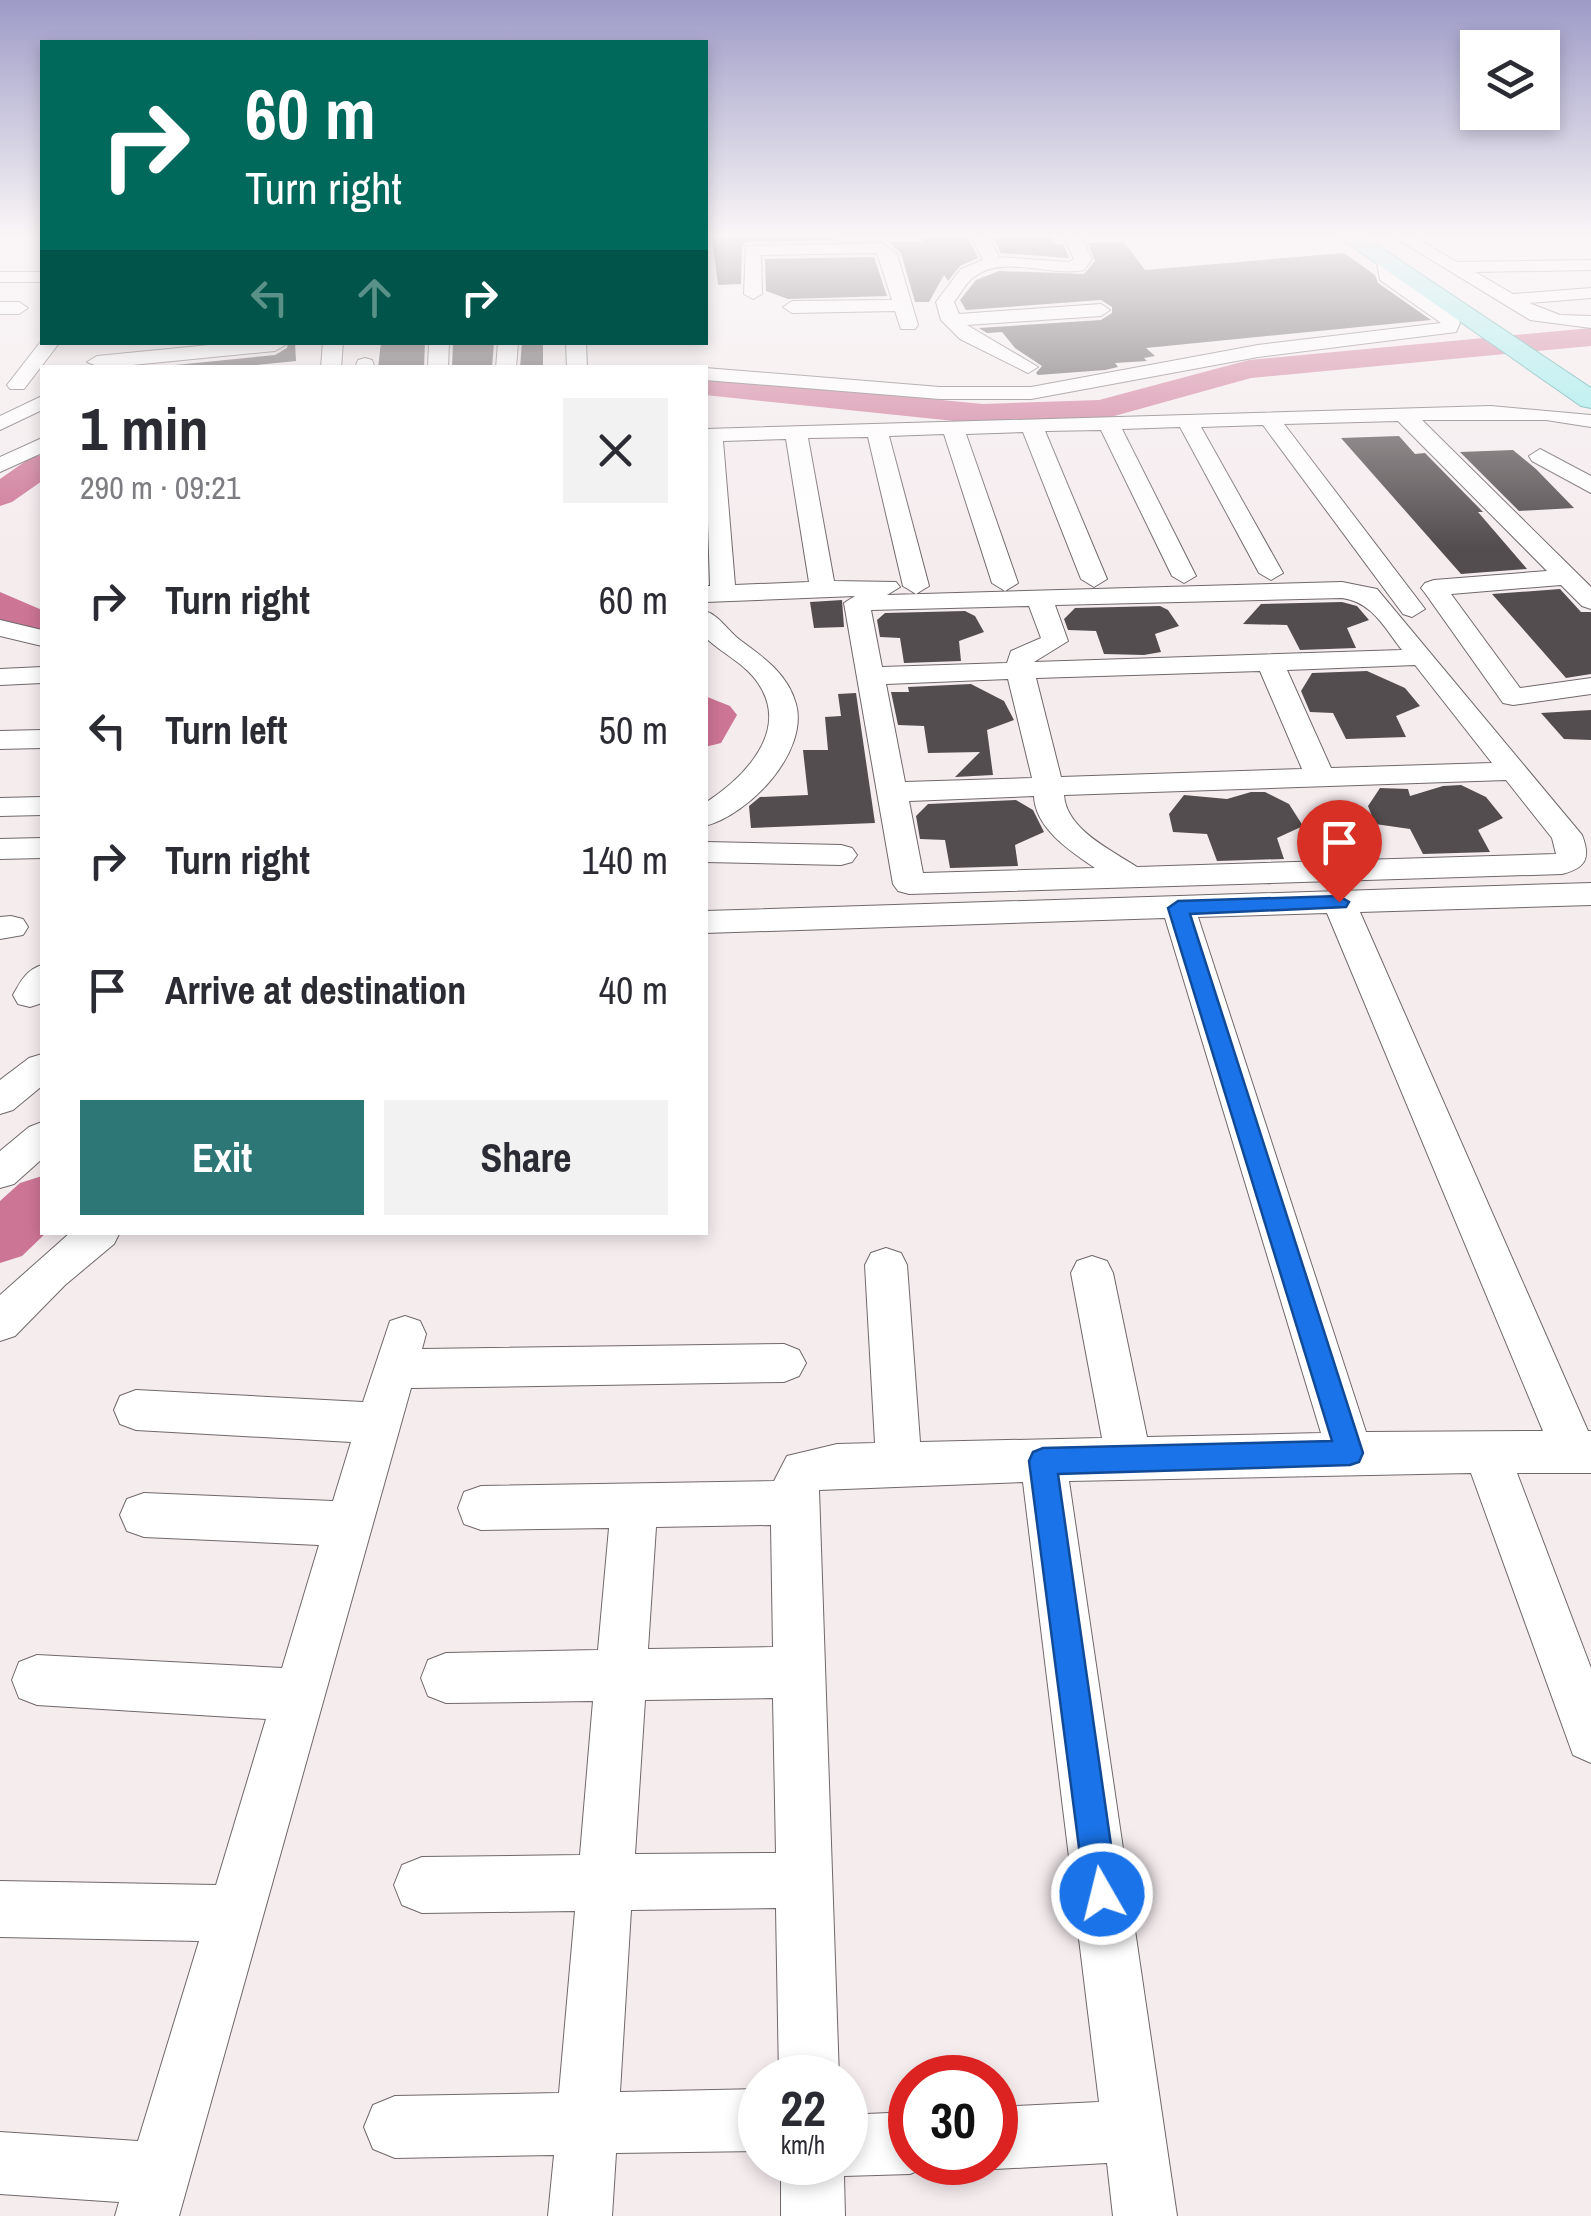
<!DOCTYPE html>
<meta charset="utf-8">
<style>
body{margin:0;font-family:"Archivo Narrow",sans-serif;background:#f2f2f3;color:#2b2b33;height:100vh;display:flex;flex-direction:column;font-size:38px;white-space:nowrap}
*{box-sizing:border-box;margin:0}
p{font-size:32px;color:#7c7c81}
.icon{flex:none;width:55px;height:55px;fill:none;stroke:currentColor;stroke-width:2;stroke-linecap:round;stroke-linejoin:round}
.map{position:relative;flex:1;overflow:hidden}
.details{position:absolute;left:40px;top:365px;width:668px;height:870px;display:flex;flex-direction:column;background:#fff;border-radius:0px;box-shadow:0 5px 15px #0003}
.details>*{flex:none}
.top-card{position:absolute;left:40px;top:40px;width:668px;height:305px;border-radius:0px;box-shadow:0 5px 15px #0003;background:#00695c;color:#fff;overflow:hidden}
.controls{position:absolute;left:1460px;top:30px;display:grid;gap:20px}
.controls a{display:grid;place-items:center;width:100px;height:100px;border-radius:0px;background:#fff;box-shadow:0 5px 15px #0003;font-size:50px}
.speed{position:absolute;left:738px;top:2055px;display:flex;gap:20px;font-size:50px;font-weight:700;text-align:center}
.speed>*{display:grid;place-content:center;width:130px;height:130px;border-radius:50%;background:#fff;box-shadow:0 5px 15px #0003;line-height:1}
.speed small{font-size:25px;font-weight:400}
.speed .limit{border:15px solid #d22;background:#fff;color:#111}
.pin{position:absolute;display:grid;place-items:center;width:85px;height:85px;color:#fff;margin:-102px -42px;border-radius:50% 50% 50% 0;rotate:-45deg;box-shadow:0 0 10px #0007}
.pin .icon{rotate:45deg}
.me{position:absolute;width:110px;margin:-55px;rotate:352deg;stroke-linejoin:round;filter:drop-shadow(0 0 8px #0008)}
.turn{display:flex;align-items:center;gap:35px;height:210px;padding:0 40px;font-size:45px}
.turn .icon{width:130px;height:130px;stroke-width:2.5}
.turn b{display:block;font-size:70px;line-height:85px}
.lanes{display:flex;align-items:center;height:95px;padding:0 40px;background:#0003;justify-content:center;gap:50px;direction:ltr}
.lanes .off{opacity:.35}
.round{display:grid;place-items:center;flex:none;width:105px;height:105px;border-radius:0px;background:#f2f2f3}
.summary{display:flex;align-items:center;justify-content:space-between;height:170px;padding:0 40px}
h1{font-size:60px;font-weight:800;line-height:75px}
.cta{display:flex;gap:20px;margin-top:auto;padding:20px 40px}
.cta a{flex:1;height:115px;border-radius:0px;background:#2d7777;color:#fff;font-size:40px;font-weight:800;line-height:115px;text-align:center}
.cta a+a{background:#f2f2f3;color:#2b2b33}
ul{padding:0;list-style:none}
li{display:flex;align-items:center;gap:30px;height:130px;padding:0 40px}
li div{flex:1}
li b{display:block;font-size:38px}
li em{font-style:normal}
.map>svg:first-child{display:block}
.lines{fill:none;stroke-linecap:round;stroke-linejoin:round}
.river{fill:#cd7595;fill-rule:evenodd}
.building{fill:#544d4f}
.minor-casing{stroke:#70686b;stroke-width:2}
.major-casing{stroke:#409f9f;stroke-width:2}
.minor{fill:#fff;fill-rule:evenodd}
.major{fill:#94ecec;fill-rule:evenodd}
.route{fill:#1a73e8;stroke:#114b97;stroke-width:2.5}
</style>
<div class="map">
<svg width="1591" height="2216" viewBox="0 0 1591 2216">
<rect width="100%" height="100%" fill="#f5ecee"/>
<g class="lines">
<!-- river -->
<path class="river" d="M1591,328v18l-340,32 -151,42 -117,4 -278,-29v-18l278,27 116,-4 150,-40z
M42,455v26l-30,21 -12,4v-27l30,-21z
M0,592l42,18v27l-42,-18z
M705,696l25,10 7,9 -16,28 -16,4z
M42,1176v56h5l-25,24 -22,7v-62l20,-18z"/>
</g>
<!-- building -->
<path class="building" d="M712,237h121l1,3 -88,2 -4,4 -1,38 -23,1z
M921,237h47l10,21 -18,8 -12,15 -4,-6 -15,27h-14l-14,-49 -12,-11h34z
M993,237h57l4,7h9l6,14 -68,-5z
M1124,242l21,28 199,-17 31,22 3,8 53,37 -285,28 9,8 -11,2 3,3 -32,2 3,4 -13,3 -67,5 -2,-2 6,-7 -27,-18 -13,-16 -15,1 -8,-5 122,-8 11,-7v-6l-11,-7 -135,10 -6,-10 16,-20 23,-9 85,3 11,-13 -7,-18z
M874,257l13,39 -99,3 -22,-8 -1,-32z
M288,342h7l1,19 -68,7h-83l130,-13 12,-7z
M381,342h44l-1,26h-46z
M453,342h41l-2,26h-40z
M522,342h21v25l-23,1z
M1399,436l16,18 10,-1 58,59h-5l49,57 -66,5 -120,-136z
M1513,450l23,19 38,39 -55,3 -59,-59z
M1560,589l21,23h10v62l-25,4 -74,-84z
M842,600l2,27 -30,1 -4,-26z
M1342,602l15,4 12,14 -22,8 9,20 -56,2 -13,-25 -44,-1 18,-20z
M1160,606l8,4 11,16 -24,8 6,18 -17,3 -40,-1 -8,-23 -28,-1 -4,-11 11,-11z
M965,611l10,5 9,16 -25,9 2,20 -57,2 -4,-25 -20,-1 -3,-17 8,-7z
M1367,671l38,17 15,18 -24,10 10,21 -60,2 -13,-26 -23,-1 -9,-21 11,-18z
M971,684l33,17 10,19 -27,10 6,45 -38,2 25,-25 -52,1 -4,-27 -26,-1 -7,-33h18l-1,-5z
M856,693l19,130 -124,5 -2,-22 11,-9 48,-2 -5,-45h25l-3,-33 16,-1 -3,-22z
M1591,710v30l-27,-1 -23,-26z
M1461,785l25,12 17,21 -25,12 12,22 -67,2 -13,-25 -35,-5 -7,-18 12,-18 28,1 2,7 33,-10z
M1251,792h14l24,12 14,22 -26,12 7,21 -67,2 -10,-27 -34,-2 -4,-18 15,-19 43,4z
M1016,800l17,10 11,22 -29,13 3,21 -68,2 -5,-28 -25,-1 -4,-23 12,-12z"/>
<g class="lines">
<!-- minor casing -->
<g class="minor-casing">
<path id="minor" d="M972,237h17l10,20 70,5 5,-3 -10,-22h17l11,22 -8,11c-33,7 -81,-16 -110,7 -8,5 -14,18 -20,25l5,12 142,-10 9,6 -9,6 -134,9 71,42 -10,6 -68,-34 -19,-19 -5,-18 25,-33 22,-9z
M1394,237h20l43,25 134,-2v10l-116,2 38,22 78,-6v10l-62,5 31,12 31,1v12l-61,-8z
M881,243l16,11 21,71 -3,4h-14l-6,-18 -103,2 -9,-6 9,-6 100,-1 -15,-47 -116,2 1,39 -9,5 -9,-5 2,-48z
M1386,258l9,5v11l63,45 2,4 -4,9 -198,25 -227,42h-91l-235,-19v-12l235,19h91l227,-42 183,-22 -61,-43 -3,-17z
M0,272h42v10h-42z
M0,302h19l9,6 -9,6h-19z
M42,340l18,2 -36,47h-14l-3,-4z
M240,342l45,3 -10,6 -173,17 -15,-6 10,-6z
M323,342h20l-2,26h-20z
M429,342h20l-1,26h-20z
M498,342h20l-2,26h-20z
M566,342h20l1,26h-20z
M365,358l7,2 3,8h-20l3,-8z
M42,396v14l-42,20v-14z
M1491,406l100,9v12l-45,-7h-124l169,167v22l-9,-3 -21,-21 -110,9 69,94 71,-10v16l-78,11 -10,-2 -78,-110 -4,-5 4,-5 9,-3 113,-9 -149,-150 -114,3 141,185 -13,8 -9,-3 -140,-189 -62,2 82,146 -12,7 -12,-7 -79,-146 -58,2 74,147 -12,7 -12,-7 -71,-146 -56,1 62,148 -13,8 -13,-8 -58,-147 -57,2 52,149 -13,8 -13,-8 -48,-149 -55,2 40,150 -13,8 -13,-8 -35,-149 -60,1 26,143 62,1 4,5 -13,8 455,-13 35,7 205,246c9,23 4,33 -20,39l-653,20 -11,-3 -5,-7 -49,-281 11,-7 -150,6v-16h5l-5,-157zM786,439l23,143 -74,3 -12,-144zM1342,598c30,4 42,29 60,52l-368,12 34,-21 -13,-36zM1029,606l12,32 -30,13 -4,12 -125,4 -11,-57zM1415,665l77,98 -161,5 -44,-98zM1260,671l42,98 -241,8 -25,-99zM1008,679l24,99 -127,4 -19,-98zM1506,780l46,58 4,16 -419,13c-26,-17 -71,-38 -73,-72zM1034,796c1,32 36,55 61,72l-172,5 -14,-72z
M42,438v15l-42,19v-15z
M1540,449l51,27v17l-59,-32 -3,-5z
M705,611c14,4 23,20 35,29 23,17 48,34 56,64 13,48 -47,111 -91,122v-23c39,-25 86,-72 53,-120 -12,-19 -37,-30 -53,-46z
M0,620l42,10v16l-42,-10z
M42,667v16l-42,2v-16z
M42,730v18l-42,1v-18z
M42,797v18l-42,1v-18z
M42,838v20l-42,1v-20z
M705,842l136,3 11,3 5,7 -5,7 -11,3 -136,-3z
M1591,883v22l-231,7 228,519h3v42h-74l74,195v95l-18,-8 -102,-282 -402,8 108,735h-64l-6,-53 -112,6 -15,-7h15v-55l104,-5 -76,-620 -204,8 20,588h-60l-3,-170 -145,2 -11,182 140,-3v62l-144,2 -4,63h-64l6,-61 -159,3 -22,-9 -9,-22 9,-22 22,-9 164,-3 16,-182 -153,2 -20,-8 -8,-20 8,-20 20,-8 158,-2 13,-154 -147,2 -18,-7 -7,-18 7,-18 18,-7 152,-3 11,-122 -128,2 -17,-6 -6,-16 6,-16 17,-6 293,-5 13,-25 50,-12 38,-1 -10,-178 6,-12 15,-5 15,5 6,12 13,177 182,-4 -31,-165 6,-12 15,-5 15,5 6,12 34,164 174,-4 -156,-515 -460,15v-22zM1327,913l216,518 -177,1 -168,-515zM771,1525l2,122 -125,2 8,-122zM773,1698l3,155 -141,1 10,-154z
M11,916l12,3 5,8 -5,8 -23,4v-22z
M42,965v38l-12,4 -12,-3 -5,-9c8,-14 13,-25 29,-30z
M42,1054v32l-29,24 -13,4v-34l29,-22z
M42,1122v37l-28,25 -14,4v-37l29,-24z
M71,1232h49l-6,12 -49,41 -50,51 -15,5v-46z
M405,1316l15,5 6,13 -4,15 362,-5 15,6 7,13 -7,13 -15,6 -373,6 -232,828h-64l4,-14 -119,-8v-62l138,9 61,-200 -199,-4v-56l216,4 50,-166 -229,-14 -18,-7 -7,-18 7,-18 18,-7 245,13 37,-123 -175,-8 -17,-6 -7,-16 7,-16 17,-6 189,8 18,-59 -215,-12 -16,-6 -6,-14 6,-14 16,-6 227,12 27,-81z
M910,2112v50l22,3 -22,9 -66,2 1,40h-64v-54h64v-47z"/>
</g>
<!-- major casing -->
<g class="major-casing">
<path id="major" d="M1339,237h26l226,151v20l-10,-2z"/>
</g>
<!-- minor -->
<use href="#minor" class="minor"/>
<!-- major -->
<use href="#major" class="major"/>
</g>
<!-- sky -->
<linearGradient id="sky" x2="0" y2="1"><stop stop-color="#9d9bc7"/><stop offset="0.43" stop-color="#faf6f7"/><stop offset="1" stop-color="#faf6f7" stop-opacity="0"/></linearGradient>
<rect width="1591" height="547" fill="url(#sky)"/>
<!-- route -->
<path class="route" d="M1339,896l10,6 -3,5 -156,7 173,539 -4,9 -9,3 -292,9 60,420 -4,13 -12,4 -13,-4 -4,-13 -56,-433 4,-9 10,-4 289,-7 -164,-533 10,-7z"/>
</svg>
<div class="controls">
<a><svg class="icon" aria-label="layers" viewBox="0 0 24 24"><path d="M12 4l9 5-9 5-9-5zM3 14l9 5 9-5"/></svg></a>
</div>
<div class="speed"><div>22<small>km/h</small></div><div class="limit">30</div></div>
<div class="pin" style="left:1339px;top:902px;background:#d93025"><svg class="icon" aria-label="arrive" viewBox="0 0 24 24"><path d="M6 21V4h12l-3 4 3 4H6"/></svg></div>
<svg class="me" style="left:1102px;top:1894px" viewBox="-20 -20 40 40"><circle r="17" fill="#1a73e8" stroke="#fff" stroke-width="3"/><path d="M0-11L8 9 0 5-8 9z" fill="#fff"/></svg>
<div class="top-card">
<div class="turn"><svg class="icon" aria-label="right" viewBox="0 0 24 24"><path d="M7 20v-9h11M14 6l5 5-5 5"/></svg><div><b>60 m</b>Turn right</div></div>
<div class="lanes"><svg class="icon off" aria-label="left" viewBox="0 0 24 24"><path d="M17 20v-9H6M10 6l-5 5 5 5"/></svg><svg class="icon off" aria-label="ahead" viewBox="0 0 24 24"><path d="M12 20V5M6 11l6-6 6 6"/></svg><svg class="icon" aria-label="right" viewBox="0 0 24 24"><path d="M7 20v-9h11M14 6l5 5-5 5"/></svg></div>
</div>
<section class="details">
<div class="summary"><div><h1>1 min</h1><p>290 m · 09:21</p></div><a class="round"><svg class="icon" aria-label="close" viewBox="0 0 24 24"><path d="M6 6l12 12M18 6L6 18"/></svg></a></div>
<ul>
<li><svg class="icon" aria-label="right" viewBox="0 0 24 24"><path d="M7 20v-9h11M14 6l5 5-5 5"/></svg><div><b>Turn right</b></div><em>60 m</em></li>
<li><svg class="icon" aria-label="left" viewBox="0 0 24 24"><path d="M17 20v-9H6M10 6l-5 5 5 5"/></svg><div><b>Turn left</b></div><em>50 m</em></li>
<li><svg class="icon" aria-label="right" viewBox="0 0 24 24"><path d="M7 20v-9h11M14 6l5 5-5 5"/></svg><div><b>Turn right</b></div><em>140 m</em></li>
<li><svg class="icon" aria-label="arrive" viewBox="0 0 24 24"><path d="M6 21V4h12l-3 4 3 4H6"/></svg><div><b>Arrive at destination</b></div><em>40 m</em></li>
</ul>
<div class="cta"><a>Exit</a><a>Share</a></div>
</section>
</div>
